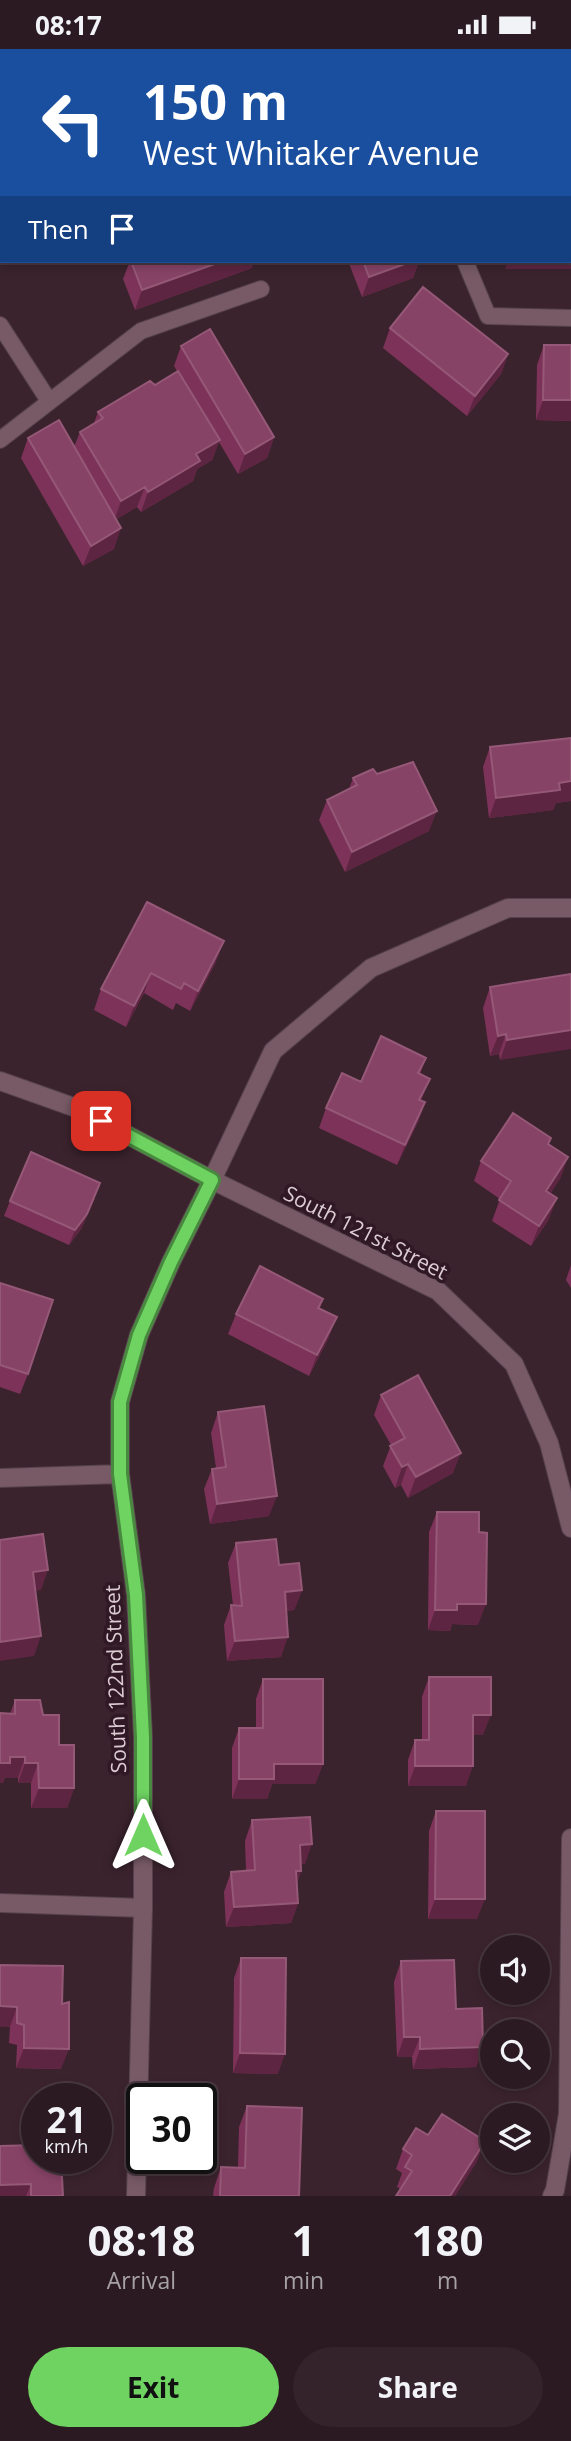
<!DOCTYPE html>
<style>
body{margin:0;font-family:"Open Sans",sans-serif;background:#34232a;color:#f1f3f6;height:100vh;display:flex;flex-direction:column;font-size:26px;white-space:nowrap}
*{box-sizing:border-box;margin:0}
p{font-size:23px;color:#a6a1a5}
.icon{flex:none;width:38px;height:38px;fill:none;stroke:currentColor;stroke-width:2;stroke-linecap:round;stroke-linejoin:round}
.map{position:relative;height:2147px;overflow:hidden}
.side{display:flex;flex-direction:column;background:#2c1a22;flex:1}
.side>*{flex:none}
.guide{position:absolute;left:0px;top:0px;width:572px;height:214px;box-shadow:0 4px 10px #0003,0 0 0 2px #483840;background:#1a4fa0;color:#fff;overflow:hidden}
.fabs{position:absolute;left:480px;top:1886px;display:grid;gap:14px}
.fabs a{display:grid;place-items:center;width:70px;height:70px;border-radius:50%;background:#2c1a22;box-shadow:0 4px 10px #0003,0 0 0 2px #483840;font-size:35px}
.speed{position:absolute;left:21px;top:2034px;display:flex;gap:14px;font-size:35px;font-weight:700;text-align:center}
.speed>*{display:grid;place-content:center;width:91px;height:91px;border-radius:50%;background:#2c1a22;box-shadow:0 4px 10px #0003,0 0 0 2px #483840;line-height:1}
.speed small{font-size:18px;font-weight:400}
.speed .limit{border:4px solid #111;border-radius:10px;background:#fff;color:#111}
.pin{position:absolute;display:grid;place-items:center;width:60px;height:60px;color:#fff;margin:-30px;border-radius:14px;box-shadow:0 4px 10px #0006}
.me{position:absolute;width:77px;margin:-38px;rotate:0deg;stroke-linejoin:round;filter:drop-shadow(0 0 5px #0008)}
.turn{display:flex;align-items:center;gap:24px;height:147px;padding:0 28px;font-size:32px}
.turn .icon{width:91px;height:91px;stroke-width:2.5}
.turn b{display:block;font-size:49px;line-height:60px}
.then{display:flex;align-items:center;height:66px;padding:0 28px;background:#0003;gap:14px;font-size:26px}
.eta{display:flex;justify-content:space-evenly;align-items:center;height:119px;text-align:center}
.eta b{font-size:42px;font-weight:700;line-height:49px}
.action{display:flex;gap:14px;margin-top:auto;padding:14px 28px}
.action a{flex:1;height:80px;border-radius:42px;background:#6ed361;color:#111;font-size:28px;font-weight:700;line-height:80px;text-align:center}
.action a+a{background:#34232a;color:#f1f3f6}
.status{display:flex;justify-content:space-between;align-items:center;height:49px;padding:0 35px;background:#2c1a22;direction:ltr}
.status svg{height:19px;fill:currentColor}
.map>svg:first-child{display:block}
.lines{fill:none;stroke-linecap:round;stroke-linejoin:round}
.lane-casing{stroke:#55414b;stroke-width:18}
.street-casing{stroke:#55414b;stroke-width:20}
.lane{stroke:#775a66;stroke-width:16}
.street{stroke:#775a66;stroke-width:18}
.wall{fill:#7d3359}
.shaded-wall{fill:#5e2542}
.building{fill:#874366;stroke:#955877;stroke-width:2}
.route-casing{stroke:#48893f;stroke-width:18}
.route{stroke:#6ed361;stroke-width:12}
.labels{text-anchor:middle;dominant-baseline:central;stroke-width:7;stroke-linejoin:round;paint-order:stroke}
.street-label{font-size:21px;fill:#dcccd2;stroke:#301924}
</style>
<div class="status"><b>08:17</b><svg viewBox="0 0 49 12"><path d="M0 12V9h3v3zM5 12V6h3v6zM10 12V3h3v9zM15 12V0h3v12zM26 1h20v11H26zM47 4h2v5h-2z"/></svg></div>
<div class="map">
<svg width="571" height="2147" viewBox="0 0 571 2147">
<rect width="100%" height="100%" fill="#3b232d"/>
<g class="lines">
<!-- lane casing -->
<g class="lane-casing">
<path id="lane" d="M376,0v2
M0,76l2,-1
M465,212l23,55 83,2
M0,276l49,76
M0,391l141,-109 120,-42"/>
</g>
<!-- street casing -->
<g class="street-casing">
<path id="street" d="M0,1032l79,28 133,71 61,-129 98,-83 137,-60h63
M0,1429l120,-4
M0,1854l143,5
M136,2147l7,-288v-171l-7,-142 -16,-121v-72l19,-67 32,-73 41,-82 226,111 76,73 35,79 22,85
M552,2147l3,-6 13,-76 3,-276"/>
</g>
<!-- lane -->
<use href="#lane" class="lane"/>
<!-- street -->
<use href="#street" class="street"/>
</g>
<!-- wall -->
<path class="wall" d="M270,0h74v2h-73z
M427,0h72l1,2h-72z
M130,212h1l121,7 -117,42 -12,-31z
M348,212h71l-6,17 -51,19z
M390,279l118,26 -7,20 -34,42 -84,-68z
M544,296h27v76l-35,-1 1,-55z
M181,297l93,91 -7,21 -29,16 -19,-32 -7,18 -15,9 -4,12 -52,31 -4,-5 -21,12 -2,30 -31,17 -62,-108 7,-20 46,9 6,-15 14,-9 4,-11 57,-27 22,-14 -3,-5z
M571,689v63l-15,2 -3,7 -64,8 -6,-51 7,-20z
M353,729l76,53 -84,41 -26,-52 8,-20 22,-11z
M147,853l69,60 -26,49 -14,-8 -3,7 -29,-17 -18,34 -32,-17 7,-21z
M571,925l-71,86 -1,-6 -9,2 -7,-48 7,-21z
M426,1009l-6,16 2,27 3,1 -7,20 -21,43 -78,-37 7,-20 35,-26z
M548,1095l13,33 -11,17 -1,25 -18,27 -39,-25 8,-22 -26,-18 7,-20z
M95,1149l-14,31 -12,16 -65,-29 6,-15z
M571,1216v23l-5,-8z
M0,1234l28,91 -8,20 -20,-7z
M323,1250l-3,9 9,29 -20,39 -81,-42 8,-20z
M381,1346l72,78 -45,25 -7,-13 -6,3 -12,-22 8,-21 -17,-30z
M218,1363l51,104 -59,8 -6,-35 8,-20 4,-1 -5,-35z
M437,1463l41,113 -26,-1 -2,7 -22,-1 1,-98z
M236,1494l43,22 23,25 -8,20 -8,1 -5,46 -54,4 -3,-36 7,-20h2l-5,-42z
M429,1628l54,58h-10l-7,51h-58v-26l7,-20h7v-43z
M263,1630l60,85 -8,20h-43l-5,15h-35v-51l7,-20h17v-29z
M15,1651l28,15 16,30 15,43 -7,20h-36v-25h-13v-5h-13l-2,5h-3l10,-69z
M436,1762l41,108h-49l1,-88z
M252,1771l53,44h-4v7l-4,12 1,20 -7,20 -65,4 -2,-35 7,-20 15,-1 -1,-30z
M241,1909l37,116 -45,-1 1,-95z
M401,1912l55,48 27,38 -7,20 -63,2 -1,-12h-15l-3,-75z
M0,1916l61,104 -45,-1 1,-23 -8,-2 1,-16h-10z
M247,2057l52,90h-86l1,-8 7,-21 17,1 1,-41z
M428,2086l49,26 -22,35h-59l5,-7 -4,-2 5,-14 -6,-4 7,-20z
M0,2097l63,50h-63z"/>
<!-- shaded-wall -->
<path class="shaded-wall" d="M570,200l1,20h-66l3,-8h62z
M223,212h31l-2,7 -117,42 7,-20z
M413,212h6l-6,17 -51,19 7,-20z
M508,305l-7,20 -34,42 8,-20z
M543,351h28v21l-35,-1z
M274,388l-7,21 -29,16 7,-20z
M220,391l-8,20 -15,9 -4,12 -52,31 7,-20 48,-38z
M145,438l-8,20 -23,14 7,-20z
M121,479l-7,21 -31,17 8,-20z
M571,732v20l-15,2 -3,7 -64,8 7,-20 63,-15z
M437,762l-8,20 -84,41 7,-20z
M224,892l-8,21 -26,49 8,-20z
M151,924l-7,20 -18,34 8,-21z
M571,981v19l-71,11 7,-20z
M506,985l-7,20 -9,2 8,-20z
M430,1030l-8,20 -11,21 8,-20z
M425,1053l-7,20 -21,43 8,-20z
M568,1108l-7,20 -22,35 7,-21z
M100,1134l-19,46 -12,16 6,-15z
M557,1149l-8,21 -18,27 8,-20z
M337,1268l-8,20 -20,39 8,-21z
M461,1404l-8,20 -45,25 8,-21z
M408,1415l-7,21 -6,3 7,-21z
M277,1447l-8,20 -59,8 7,-20z
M48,1521l-7,20 -16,2 8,-20z
M302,1541l-8,20 -17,2 8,-20z
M457,1555h29l-8,21 -26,-1 -2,7 -22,-1 7,-20z
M41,1587l-7,20 -34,5v-19z
M288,1588l-7,20 -54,4 8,-20z
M473,1666h18l-8,20h-17z
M10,1708h15l-7,21h-13l-2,5h-3v-20z
M25,1714h13l-7,20h-13z
M274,1715h49l-8,20h-43l-5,15h-35l7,-20z
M415,1717h58l-7,20h-58z
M39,1739h35l-7,20h-36z
M312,1795l-7,20 -13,1 8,-20z
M296,1822h5l-7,20z
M435,1850h50l-8,20h-49z
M298,1854l-7,20 -65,4 8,-20z
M0,1957l17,1 -7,20h-10z
M404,1988h16l-8,20h-15z
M483,1998l-7,20 -63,2 7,-20z
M24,1999l45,1 -8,20 -45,-1z
M240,2004l45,1 -7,20 -45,-1z
M485,2092l-8,20 -22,35h-5z
M31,2135l-5,12h-26v-11z"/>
<!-- building -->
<path class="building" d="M285,0h59v2h-59z
M442,0h57l1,2h-57z
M564,0h7v99l-1,-97h-6z
M570,146h1v54h-1z
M131,212h92l-81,29z
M363,212h50l-44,16z
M423,238l85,67 -33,42 -85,-68z
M210,280l64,108 -29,17 -64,-108z
M544,296h27v55h-28z
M178,322l42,69 -24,14 4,7 -52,31 -3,-5 -24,14 -41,-69 23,-14 -5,-6 52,-31 5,4z
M59,371l62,108 -30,18 -63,-108z
M571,689v43l-12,2 1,7 -64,8 -6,-51z
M413,713l24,49 -85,41 -25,-52 30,-15 -4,-7 20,-9 4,5z
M147,853l77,39 -26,50 -14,-8 -3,6 -30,-16 -17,33 -33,-17z
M571,925v56l-64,10 -1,-6 -8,2 -8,-49z
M381,987l45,22 -8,15 12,6 -11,21 6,2 -20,43 -79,-37 16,-35 19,9z
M513,1064l38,25 -3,6 20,13 -22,34 11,7 -18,28 -40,-26 12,-19 -30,-20z
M31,1103l69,31 -13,31 -12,16 -65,-29z
M260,1217l63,33 -5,9 19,9 -20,38 -81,-41z
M0,1234l53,17 -25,74 -28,-9z
M418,1326l43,78 -45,24 -8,-13 -6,3 -12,-21 15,-8 -24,-43z
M264,1357l13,90 -60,8 -5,-35 14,-2 -8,-55z
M437,1463h42v20l8,1 -1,71h-29v6h-22z
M43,1485l5,36 -15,2 8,64 -41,6v-102z
M276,1490l3,26 20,-2 3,27 -17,2 3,45 -53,4 -4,-36 11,1 -6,-63z
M429,1628h62v38h-18v51h-58v-26h14z
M263,1630h60v85h-49v15h-35v-51h24z
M15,1651h25l3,15h16v30h15v43h-35l-1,-25h-13v-6h-15v6h-10v-50l15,1z
M436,1762h49v88h-50z
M310,1768l2,27 -12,1 1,26h-5l2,32 -64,4 -3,-35 24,-2 -3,-50z
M241,1909h45l-1,96 -45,-1z
M454,1911l2,49 26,-1 1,39 -63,2v-12h-16l-3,-76z
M0,1916l63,1 -1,38 7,-2v47l-45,-1v-23l-7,-2v-16l-17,-1z
M247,2057l55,2 -3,88h-79l1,-29 24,1z
M442,2065l43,27 -35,55h-54l16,-25 -7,-4 7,-12 -9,-6 13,-21 12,7z
M37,2096v13h24l2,38h-32v-12l-31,1v-39z"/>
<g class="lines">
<!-- route casing -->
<g class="route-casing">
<path id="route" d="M101,1072l111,59 -41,82 -32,73 -19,67v72l16,121 7,142v98"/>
</g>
<!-- route -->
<use href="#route" class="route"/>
</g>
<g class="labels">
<!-- street labels -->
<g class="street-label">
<text transform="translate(366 1183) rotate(27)">South 121st Street</text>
<text transform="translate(115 1630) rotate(-92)">South 122nd Street</text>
</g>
</g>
</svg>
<div class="fabs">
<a><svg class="icon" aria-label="sound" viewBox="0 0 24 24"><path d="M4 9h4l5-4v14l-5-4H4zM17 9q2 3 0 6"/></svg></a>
<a><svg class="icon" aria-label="search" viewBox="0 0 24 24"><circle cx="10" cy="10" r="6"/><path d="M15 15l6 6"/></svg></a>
<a><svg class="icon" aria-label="layers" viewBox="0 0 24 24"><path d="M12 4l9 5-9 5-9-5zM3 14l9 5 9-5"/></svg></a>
</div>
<div class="speed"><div>21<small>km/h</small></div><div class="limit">30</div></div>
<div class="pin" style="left:101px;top:1072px;background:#d93025"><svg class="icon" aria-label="arrive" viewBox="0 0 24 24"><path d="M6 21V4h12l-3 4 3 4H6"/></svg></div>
<svg class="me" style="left:143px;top:1786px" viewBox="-20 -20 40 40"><path d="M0-17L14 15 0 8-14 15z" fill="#6ed361" stroke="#fff" stroke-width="4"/></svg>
<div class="guide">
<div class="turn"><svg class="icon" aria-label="left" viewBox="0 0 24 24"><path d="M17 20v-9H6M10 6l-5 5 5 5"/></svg><div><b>150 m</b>West Whitaker Avenue</div></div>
<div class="then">Then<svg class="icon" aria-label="arrive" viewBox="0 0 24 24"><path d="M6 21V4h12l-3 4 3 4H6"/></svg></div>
</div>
</div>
<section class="side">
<div class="eta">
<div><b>08:18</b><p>Arrival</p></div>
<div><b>1</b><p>min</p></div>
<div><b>180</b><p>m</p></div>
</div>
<div class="action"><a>Exit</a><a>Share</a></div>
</section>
